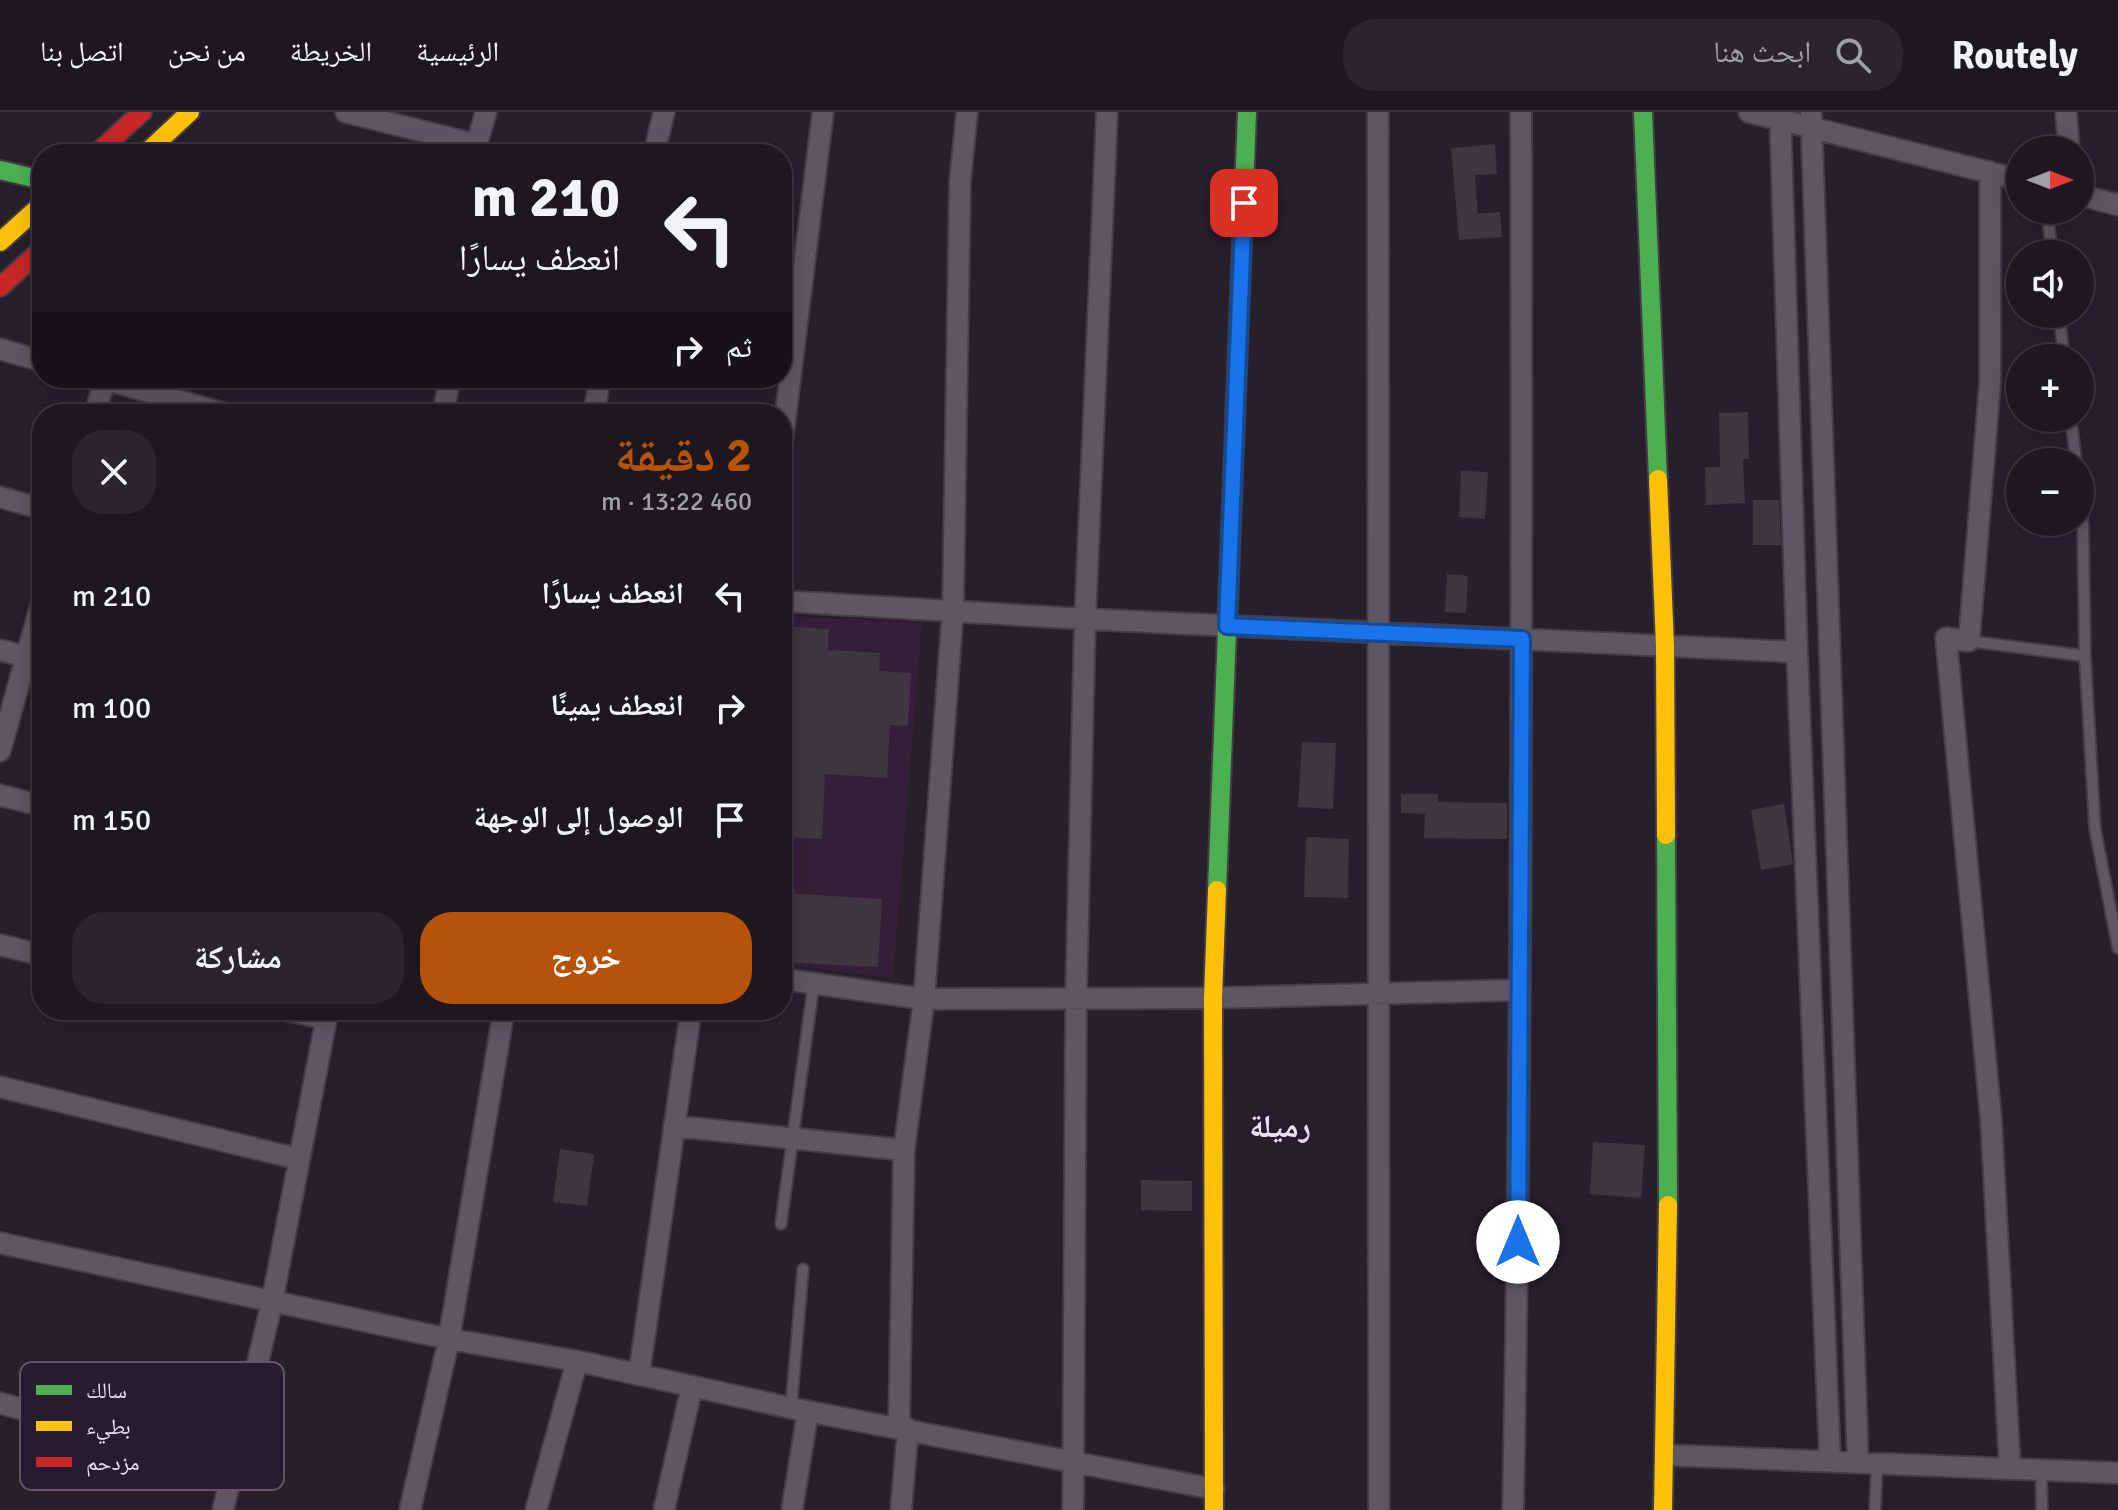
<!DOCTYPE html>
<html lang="ar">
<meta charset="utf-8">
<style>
body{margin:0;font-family:Signika,"Noto Naskh Arabic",sans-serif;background:#2a242d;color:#f1f3f6;direction:rtl;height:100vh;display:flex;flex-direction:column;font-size:30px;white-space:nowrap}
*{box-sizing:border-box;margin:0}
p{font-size:26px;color:#a09fa5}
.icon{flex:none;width:44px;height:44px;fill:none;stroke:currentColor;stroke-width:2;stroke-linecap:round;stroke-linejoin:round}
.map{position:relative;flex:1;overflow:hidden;direction:ltr}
.panel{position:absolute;left:32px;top:292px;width:760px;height:616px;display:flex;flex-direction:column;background:#1d1720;border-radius:32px;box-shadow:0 4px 20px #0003,0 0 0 2px #3b363e;direction:rtl}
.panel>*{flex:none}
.banner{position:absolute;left:32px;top:32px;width:760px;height:244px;border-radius:32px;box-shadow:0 4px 20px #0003,0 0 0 2px #3b363e;direction:rtl;background:#1d1720;color:#f1f3f6;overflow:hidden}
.needle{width:52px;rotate:90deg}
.controls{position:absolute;left:2006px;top:24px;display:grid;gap:16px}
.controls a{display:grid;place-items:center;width:88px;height:88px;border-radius:50%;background:#1d1720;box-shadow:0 4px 20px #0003,0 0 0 2px #3b363e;font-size:40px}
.pin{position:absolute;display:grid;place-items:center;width:68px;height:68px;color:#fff;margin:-34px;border-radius:16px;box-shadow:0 4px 12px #0006}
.me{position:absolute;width:88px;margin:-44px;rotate:0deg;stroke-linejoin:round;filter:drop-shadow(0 0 6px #0008)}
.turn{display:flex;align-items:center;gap:28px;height:168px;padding:0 40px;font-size:36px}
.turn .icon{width:104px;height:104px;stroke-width:2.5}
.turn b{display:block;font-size:56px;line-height:68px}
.then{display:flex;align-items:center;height:76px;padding:0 40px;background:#0003;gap:16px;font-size:30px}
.round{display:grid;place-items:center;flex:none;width:84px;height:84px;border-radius:32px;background:#2a242d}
.summary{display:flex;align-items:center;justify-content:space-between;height:136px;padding:0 40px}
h1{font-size:48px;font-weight:700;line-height:60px;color:#b45309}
.action{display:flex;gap:16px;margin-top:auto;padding:16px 40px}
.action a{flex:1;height:92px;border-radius:32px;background:#b45309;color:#fff;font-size:32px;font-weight:700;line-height:92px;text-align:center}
.action a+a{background:#2a242d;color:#f1f3f6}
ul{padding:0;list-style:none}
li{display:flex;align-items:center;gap:24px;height:112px;padding:0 40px}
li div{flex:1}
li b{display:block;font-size:30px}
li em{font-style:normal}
header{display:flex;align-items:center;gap:48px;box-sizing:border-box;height:112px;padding:0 40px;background:#1d1720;border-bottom:2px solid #3b363e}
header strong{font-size:38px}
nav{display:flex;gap:44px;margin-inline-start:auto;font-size:28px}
.search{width:560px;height:72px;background:#2a242d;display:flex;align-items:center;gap:20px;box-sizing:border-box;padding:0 28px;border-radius:32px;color:#a09fa5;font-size:30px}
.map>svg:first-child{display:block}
.built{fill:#332038}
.building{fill:#3e3740}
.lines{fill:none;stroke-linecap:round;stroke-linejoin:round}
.lane-casing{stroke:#443c46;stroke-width:14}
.street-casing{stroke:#443c46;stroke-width:24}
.fast-casing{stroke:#443c46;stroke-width:22}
.slow-casing{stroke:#443c46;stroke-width:22}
.jam-casing{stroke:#443c46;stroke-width:22}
.lane{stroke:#5e5761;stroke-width:10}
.street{stroke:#5e5761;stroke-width:20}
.fast{stroke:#4caf50;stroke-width:18}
.slow{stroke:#ffc107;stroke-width:18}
.jam{stroke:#c62828;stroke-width:18}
.route-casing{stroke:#114b97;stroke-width:20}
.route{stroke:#1a73e8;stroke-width:14}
.labels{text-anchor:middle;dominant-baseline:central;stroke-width:6;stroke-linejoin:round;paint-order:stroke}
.district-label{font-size:32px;font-weight:bold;fill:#ebe0ee;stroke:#2a1a2f}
.key{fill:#2a1a2f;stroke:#645568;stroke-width:2}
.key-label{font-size:22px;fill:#ebe0ee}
</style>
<header>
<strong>Routely</strong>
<div class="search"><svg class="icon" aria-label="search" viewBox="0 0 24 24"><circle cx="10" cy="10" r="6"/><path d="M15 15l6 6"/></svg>ابحث هنا</div>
<nav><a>الرئيسية</a><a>الخريطة</a><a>من نحن</a><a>اتصل بنا</a></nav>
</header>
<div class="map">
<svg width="2118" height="1398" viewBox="0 0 2118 1398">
<rect width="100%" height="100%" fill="#271f2a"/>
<!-- built -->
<path class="built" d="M782,504l140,7 -29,355 -111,-14z"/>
<!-- building -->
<path class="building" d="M1495,32l2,30 -22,1 3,39 22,-2 2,25 -43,3 -8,-92z
M1748,300l1,47h-6l2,44 -39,2 -1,-38h15l-1,-54z
M1461,359l27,1 -3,47 -26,-2z
M1753,388h26l2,45h-28z
M1447,462l21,2 -2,37 -21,-1z
M782,514l47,3 -1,21 52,3 -1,18 32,2 -3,53 -18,-1 -3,53 -62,-4 -3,65 -40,-2z
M1302,630l34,1 -3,66 -35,-2z
M1401,682h37v8l69,1v36l-83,-1 1,-24 -24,-1z
M1784,692l9,60 -32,6 -10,-60z
M1306,725l43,2 -1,59 -44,-1z
M782,781l100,6 -4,68 -96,-5z
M1593,1030l52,3 -4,53 -51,-4z
M560,1037l34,5 -7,52 -34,-4z
M1141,1068l51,1v30l-51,-1z"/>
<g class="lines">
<!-- lane casing -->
<g class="lane-casing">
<path id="lane" d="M2047,98l5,44
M2059,202l5,44
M2071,306l5,44
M2080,386l3,30 2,128 10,173 23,119
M1969,529l116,15
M781,1112l33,-242
M791,1296l12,-139
M2041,1359l1,39
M1875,1398l2,-46"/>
</g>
<!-- street casing -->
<g class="street-casing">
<path id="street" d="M346,0l131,33
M1378,0l1,1398
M1749,0l271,68
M1780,0l17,540 33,809
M1811,0l47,1351
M2066,0l3,38
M474,42l12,-42
M654,42l10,-42
M1990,60v211l-21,258 -23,-3 45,481 19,350
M2080,83l38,10
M0,237l42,12
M100,266l126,36
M95,302l10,-35
M443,302l7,-36
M594,302l6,-36
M782,332l41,-332
M0,385l42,12
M782,489l303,18 712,33
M0,538l42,11
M0,639l42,-150
M0,683l42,11
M0,833l42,10
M782,867l142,20 289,-1 306,-8
M285,898l41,9
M0,975l299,72
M674,1014l230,24
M0,1131l449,96 128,22 214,47 423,81
M639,1263l52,-365
M0,1291l232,65
M899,1315l5,-277 20,-151 29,-390 7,-427 7,-70
M1665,1343l453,18
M223,1398l49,-208 56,-292
M410,1398l39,-171 55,-329
M536,1398l41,-149
M664,1398l28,-124
M792,1398l16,-99
M901,1398l7,-81
M1073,1398l3,-511 9,-380 22,-507
M1513,1398c9,-466 9,-932 8,-1398"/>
</g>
<!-- fast casing -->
<g class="fast-casing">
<path id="fast" d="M1643,0l15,367
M0,58l42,10
M1666,723l2,370
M1217,778l30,-778"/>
</g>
<!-- slow casing -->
<g class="slow-casing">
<path id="slow" d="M145,42l45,-42
M0,130l42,-38
M1658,367l7,167 1,189
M1214,1398l-1,-512 4,-108
M1663,1398l5,-305"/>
</g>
<!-- jam casing -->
<g class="jam-casing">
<path id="jam" d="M96,42l46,-42
M0,175l42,-38"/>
</g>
<!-- lane -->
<use href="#lane" class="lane"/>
<!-- street -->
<use href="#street" class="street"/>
<!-- fast -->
<use href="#fast" class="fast"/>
<!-- slow -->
<use href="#slow" class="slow"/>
<!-- jam -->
<use href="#jam" class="jam"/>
</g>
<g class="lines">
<!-- route casing -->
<g class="route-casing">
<path id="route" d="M1244,91l-17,423 295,13 -4,603"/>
</g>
<!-- route -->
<use href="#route" class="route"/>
</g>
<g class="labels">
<!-- district labels -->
<g class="district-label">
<text x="1280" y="1014">رميلة</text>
</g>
</g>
<!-- legend -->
<rect x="20" y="1250" width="264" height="128" rx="12" class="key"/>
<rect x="36" y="1273" width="36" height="10" fill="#4caf50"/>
<rect x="36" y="1309" width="36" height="10" fill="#ffc107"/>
<rect x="36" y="1345" width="36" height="10" fill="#c62828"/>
<g class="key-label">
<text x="86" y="1286">سالك</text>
<text x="86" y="1322">بطيء</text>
<text x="86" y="1358">مزدحم</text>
</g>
</svg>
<div class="controls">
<a><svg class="needle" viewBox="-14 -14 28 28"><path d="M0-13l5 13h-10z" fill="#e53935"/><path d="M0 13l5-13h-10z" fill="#a09fa5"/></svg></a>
<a><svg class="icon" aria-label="sound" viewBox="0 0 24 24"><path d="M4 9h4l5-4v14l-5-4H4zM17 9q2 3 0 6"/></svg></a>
<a>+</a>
<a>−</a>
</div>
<div class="pin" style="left:1244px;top:91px;background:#d93025"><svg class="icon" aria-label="arrive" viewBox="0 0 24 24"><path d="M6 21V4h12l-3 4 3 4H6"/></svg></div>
<svg class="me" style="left:1518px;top:1130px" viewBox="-20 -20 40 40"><circle r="19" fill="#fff"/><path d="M0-13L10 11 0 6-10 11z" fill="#1a73e8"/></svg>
<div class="banner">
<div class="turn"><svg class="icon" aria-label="left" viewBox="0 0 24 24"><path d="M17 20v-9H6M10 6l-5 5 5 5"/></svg><div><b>210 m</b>انعطف يسارًا</div></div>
<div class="then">ثم<svg class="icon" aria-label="right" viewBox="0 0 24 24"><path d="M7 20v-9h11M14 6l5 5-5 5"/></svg></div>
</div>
<section class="panel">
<div class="summary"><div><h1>2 دقيقة</h1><p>460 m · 13:22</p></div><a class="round"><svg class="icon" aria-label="close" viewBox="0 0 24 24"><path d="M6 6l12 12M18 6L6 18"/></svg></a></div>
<ul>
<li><svg class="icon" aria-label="left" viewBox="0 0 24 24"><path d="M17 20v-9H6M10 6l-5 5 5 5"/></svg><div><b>انعطف يسارًا</b></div><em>210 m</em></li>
<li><svg class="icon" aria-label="right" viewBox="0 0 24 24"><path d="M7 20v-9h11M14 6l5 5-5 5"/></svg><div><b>انعطف يمينًا</b></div><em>100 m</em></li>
<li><svg class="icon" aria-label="arrive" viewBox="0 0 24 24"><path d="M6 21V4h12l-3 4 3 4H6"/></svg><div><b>الوصول إلى الوجهة</b></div><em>150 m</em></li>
</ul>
<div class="action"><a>خروج</a><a>مشاركة</a></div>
</section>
</div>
